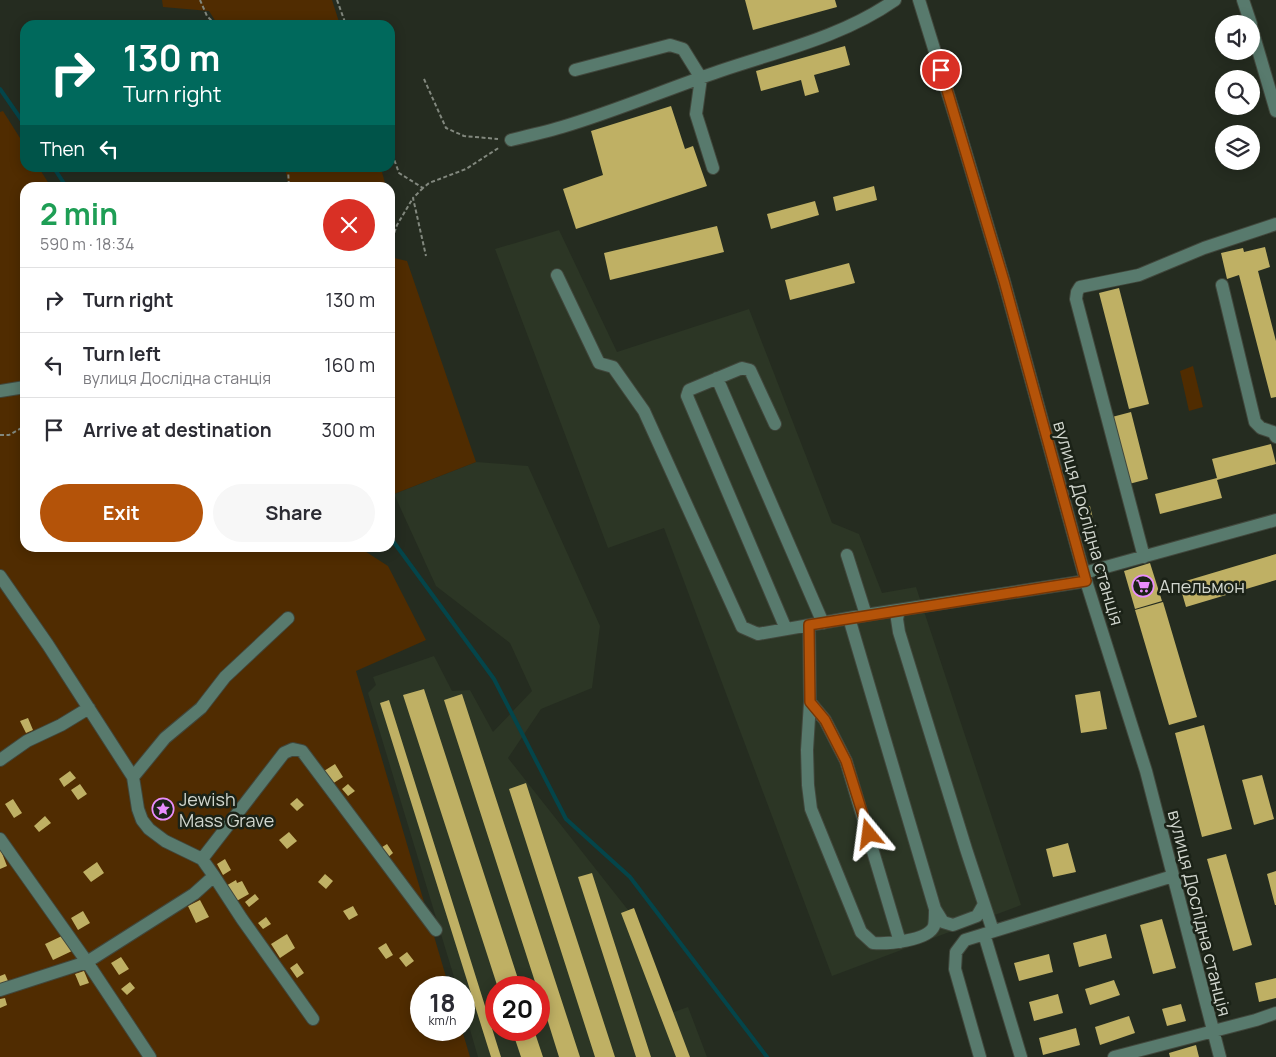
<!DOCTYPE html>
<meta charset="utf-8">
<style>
body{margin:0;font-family:Manrope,sans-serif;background:#f7f7f7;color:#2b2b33;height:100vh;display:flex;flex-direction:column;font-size:19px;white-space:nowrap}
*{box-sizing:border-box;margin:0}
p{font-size:16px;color:#7c7c81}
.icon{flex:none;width:28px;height:28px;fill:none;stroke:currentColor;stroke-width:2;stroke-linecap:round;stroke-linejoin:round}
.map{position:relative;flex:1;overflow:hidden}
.panel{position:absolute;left:20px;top:182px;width:375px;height:370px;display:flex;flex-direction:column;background:#fff;border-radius:15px;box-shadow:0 2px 12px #0003}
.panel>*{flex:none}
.guide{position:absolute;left:20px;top:20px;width:375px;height:152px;border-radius:15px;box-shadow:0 2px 12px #0003;background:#00695c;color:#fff;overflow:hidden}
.fabs{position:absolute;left:1215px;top:15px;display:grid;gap:10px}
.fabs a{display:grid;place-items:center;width:45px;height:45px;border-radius:50%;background:#fff;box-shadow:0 2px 12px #0003;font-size:25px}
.speed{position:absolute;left:410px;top:976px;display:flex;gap:10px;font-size:25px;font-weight:700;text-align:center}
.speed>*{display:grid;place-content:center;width:65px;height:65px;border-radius:50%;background:#fff;box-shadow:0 2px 12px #0003;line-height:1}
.speed small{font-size:12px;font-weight:400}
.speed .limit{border:8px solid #d22;background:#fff;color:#111}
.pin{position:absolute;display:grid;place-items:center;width:42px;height:42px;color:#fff;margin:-21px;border:2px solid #fff;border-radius:50%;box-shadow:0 1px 5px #0007}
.me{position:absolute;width:55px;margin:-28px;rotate:344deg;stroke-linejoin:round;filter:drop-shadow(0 0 4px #0008)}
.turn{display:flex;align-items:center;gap:18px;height:105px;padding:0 20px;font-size:22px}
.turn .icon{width:65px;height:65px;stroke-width:2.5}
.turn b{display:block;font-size:35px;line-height:42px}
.then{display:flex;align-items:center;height:48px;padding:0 20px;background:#0003;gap:10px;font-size:19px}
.round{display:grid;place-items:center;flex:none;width:52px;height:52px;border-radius:26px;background:#f7f7f7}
.headline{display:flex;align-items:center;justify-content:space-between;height:85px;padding:0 20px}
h1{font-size:30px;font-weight:700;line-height:38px;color:#1e9e55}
.primary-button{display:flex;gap:10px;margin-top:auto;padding:10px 20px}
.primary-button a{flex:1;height:58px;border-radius:30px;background:#b45309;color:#fff;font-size:20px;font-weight:700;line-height:58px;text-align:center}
.primary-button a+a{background:#f7f7f7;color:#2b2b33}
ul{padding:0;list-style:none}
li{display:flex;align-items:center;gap:15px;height:65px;padding:0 20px;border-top:1px solid #e1e1e2}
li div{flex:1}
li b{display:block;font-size:19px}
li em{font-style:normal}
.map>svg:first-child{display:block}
.built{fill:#2c3625;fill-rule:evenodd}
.green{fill:#502c01}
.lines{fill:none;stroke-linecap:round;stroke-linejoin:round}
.stream{stroke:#04454a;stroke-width:4}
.building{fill:#bfb064}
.minor-casing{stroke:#41473c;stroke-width:14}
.path{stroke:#82887e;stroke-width:2;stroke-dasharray:4 2.5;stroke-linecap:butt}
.minor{stroke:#587a6d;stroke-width:12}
.route-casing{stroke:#753606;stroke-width:12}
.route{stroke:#b45309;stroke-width:9}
.labels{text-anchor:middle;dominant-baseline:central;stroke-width:5;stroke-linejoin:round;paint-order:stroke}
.street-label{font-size:18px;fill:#d1d6ce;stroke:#1b2217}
.poi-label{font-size:18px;fill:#d1d6ce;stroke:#1b2217;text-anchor:start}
</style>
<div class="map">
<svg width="1276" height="1057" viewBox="0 0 1276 1057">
<rect width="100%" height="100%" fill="#252c20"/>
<!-- built -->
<path class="built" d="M559,230l58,122 132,-43 83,214 27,11 23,59 34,-6 105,318 -189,71 -168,-448 -56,20 -113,-299z
M476,462l52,4 72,160 -8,62 -51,21 -33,49 124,157 39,98 17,-6 19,50h-229l-14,-48v-21l-7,-1 -89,-294 8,-8 -3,-8 61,-21 18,35 18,-1 23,42 39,-41 -22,-48 -74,-57 -42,-92zM496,988h43v42h-43z"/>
<!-- green -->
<path class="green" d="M162,0h170l8,25h-122l-9,-14 -46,-4z
M3,111l22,35v22h14l12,19 -26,1v360h335l28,18 38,74 -70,31 93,316 -28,1v42h41l8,27h-470v-945z
M285,168h96l5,19h-97z
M390,257l17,4 69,201 -82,32 -4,-2z
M1193,366l10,41 -14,4 -9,-40z"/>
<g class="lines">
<!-- stream -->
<path class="stream" d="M0,89l25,36
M54,168l13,20
M390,537l104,142 72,140 64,58 137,180"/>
</g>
<!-- building -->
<path class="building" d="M745,0h90l2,7 -84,23z
M845,46l5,19 -36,10 5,17 -14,4 -4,-16 -40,11 -5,-20z
M671,106l14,43 8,-3 14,40 -131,43 -13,-40 40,-14 -12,-44z
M874,186l3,14 -41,11 -3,-14z
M815,201l4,14 -48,14 -4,-15z
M717,226l7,26 -114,28 -6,-27z
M1265,247l5,20 -12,4 18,70v56l-5,1 -32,-123 -12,4 -6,-26 22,-5 1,4z
M849,263l6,20 -65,17 -5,-20z
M1119,288l30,116 -20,5 -30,-116z
M1131,412l17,67 -19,5 -17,-67z
M1271,444l5,20 -59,16 5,18 -62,16 -5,-20 62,-16 -5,-19z
M1090,506l3,13 -5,2 -3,-14z
M1276,554v26l-90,27 -7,-24z
M1150,563l12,38 -27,8 -11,-38z
M1163,602l34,115 -28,8 -34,-115z
M424,689l97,299h-23l-95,-293z
M1100,691l7,38 -26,4 -6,-38z
M462,694l118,363h-21l-20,-64v-5h-2l-93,-288z
M389,700l112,357h-10l-111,-354z
M28,718l5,12 -7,3 -6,-12z
M1204,725l28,104 -30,8 -27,-104z
M335,764l8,13 -11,7 -8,-13z
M70,771l6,7 -12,9 -5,-8z
M1262,775l12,44 -20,6 -12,-45z
M526,783l89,274h-20l-86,-268z
M80,784l7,10 -9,6 -7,-10z
M348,784l7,7 -7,5 -6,-7z
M297,798l7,7 -7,6 -7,-7z
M13,799l9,14 -8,5 -9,-14z
M45,816l6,7 -12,9 -5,-6z
M289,832l8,9 -10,8 -8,-9z
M1068,843l8,29 -23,5 -7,-28z
M387,844l6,9 -7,6 -7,-10z
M0,848l7,18 -7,3z
M1226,854l26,91 -19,6 -26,-92z
M225,859l6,11 -8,5 -6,-11z
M97,862l7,11 -13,9 -8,-10z
M1276,871v34h-1l-8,-31z
M592,873l59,184h-15l-58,-180z
M325,874l8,7 -7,8 -8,-7z
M236,880l1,3 5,-2 7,13 -16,9 -9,-16z
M255,894l4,5 -10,8 -4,-5z
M200,900l9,17 -13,6 -8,-17z
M353,906l5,9 -9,5 -6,-9z
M634,908l56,149h-14l-55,-144z
M83,911l7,12 -12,7 -7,-12z
M266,917l5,7 -8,5 -5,-6z
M1162,919l14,49 -23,6 -13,-49z
M287,934l8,14 -15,10 -9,-14z
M1106,934l6,24 -33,9 -6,-24z
M64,935l8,16 -19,9 -8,-16z
M386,943l7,12 -7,4 -8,-11z
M407,952l7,9 -8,6 -7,-9z
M1049,954l4,18 -34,9 -5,-18z
M121,957l8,12 -10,6 -8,-12z
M297,963l7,10 -7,5 -7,-10z
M84,971l5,12 -9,3 -5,-12z
M5,974l3,7 -8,3v-8z
M1276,978v20l-17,4 -4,-19z
M1114,980l6,15 -30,10 -5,-16z
M130,982l5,6 -8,7 -6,-6z
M1058,994l5,19 -29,8 -5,-19z
M5,998l2,7 -7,3v-9z
M1181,1004l5,17 -19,5 -5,-17z
M1129,1016l6,17 -35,12 -5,-18z
M1076,1028l4,17 -37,10 -4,-17z
M512,1030h22l9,27h-22z
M1196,1045l3,12h-29l-1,-4z"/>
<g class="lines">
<!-- minor casing -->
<g class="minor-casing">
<path id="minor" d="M919,0l38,123 47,158 82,300 60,190 74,286
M1243,0l8,24
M1251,26l25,85
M575,70l95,-25 13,4 18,29 -5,36 17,54
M511,140c17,-4 34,-8 51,-13 54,-16 105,-38 158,-56 59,-20 122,-34 175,-71
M557,275l42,88 14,4 31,44 98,216 16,7 114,-20 214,-33
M1222,285l33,137 6,6 12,4 3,5
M717,378l106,245
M0,391l25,-4
M775,424l-25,-54 -8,-2 -53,22 -2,6 99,233
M847,555l19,60
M1144,557l-68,-258 1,-7 3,-5 59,-12 65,-27 72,-24
M1084,573l192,-53
M0,576l48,69 85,132 5,32 4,11 7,9 16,12 37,18 12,17 -20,18 -107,68 -87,28
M899,610l-2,9 2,13 67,217 27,82
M849,618l86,291 8,13 10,3 24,-9 7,-12
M809,625l1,77 -3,48 1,35 3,24 50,123 12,11c14,1 55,-2 61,-17 1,-5 1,-12 1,-17
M810,702l15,18 21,41 54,181
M0,760l27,-19 34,-16 28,-17
M133,777l32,-39 36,-30 24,-31 63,-59
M0,839l87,123 63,95
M202,859l82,-106 9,-4 9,2 134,179
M214,876l28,43 71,100
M984,934l37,123
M980,1057l-25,-88 1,-17 9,-12 208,-64
M1114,1057l142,-37 20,-7"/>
</g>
<!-- path -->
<path class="path" d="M200,0l7,16 9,9
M337,0l9,25
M424,79l22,49 18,8 34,3
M390,148l9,25 24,15 6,-5 37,-14 34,-22
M288,168l1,20
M423,188l-10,10 13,58
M390,245l7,-20 16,-27
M0,435h9l16,-9"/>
<!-- minor -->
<use href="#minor" class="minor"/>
</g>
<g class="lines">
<!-- route casing -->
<g class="route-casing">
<path id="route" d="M869,834l-23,-73 -21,-41 -15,-18 -1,-77 277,-44 -82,-300 -63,-211"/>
</g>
<!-- route -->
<use href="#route" class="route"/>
</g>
<!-- icons -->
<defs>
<g id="supermarket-ring" transform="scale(1.125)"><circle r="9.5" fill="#1b2217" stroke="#e98dfd" stroke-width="1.5"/><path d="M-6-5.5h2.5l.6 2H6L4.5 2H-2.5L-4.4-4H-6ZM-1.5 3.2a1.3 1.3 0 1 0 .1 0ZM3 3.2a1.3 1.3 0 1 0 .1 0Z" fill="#e98dfd"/></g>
<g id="sight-ring" transform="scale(1.125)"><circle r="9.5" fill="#1b2217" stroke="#e98dfd" stroke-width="1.5"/><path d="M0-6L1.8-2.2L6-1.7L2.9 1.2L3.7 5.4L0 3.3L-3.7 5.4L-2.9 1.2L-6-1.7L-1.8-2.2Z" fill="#e98dfd"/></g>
</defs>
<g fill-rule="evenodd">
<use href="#supermarket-ring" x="1143" y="586"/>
<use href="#sight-ring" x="163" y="809"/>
</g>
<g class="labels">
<!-- street labels -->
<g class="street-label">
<text transform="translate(1089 523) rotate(74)">вулиця Дослідна станція</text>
<text transform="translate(1200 913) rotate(76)">вулиця Дослідна станція</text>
</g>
<!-- poi labels -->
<g class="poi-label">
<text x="1159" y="586">Апельмон</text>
<text x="179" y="799">Jewish<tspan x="179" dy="21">Mass Grave</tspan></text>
</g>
</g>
</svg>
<div class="fabs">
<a><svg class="icon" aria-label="sound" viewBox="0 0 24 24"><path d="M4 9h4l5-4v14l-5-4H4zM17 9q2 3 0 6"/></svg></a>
<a><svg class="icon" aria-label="search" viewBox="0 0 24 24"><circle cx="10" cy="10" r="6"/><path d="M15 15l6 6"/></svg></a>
<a><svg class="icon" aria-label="layers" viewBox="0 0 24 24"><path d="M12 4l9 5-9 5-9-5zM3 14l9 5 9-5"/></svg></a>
</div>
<div class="speed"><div>18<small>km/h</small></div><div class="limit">20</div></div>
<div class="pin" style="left:941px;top:70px;background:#d93025"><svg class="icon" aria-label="arrive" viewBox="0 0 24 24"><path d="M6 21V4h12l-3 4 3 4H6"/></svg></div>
<svg class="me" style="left:869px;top:834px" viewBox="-20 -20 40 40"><path d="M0-17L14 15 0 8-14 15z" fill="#b45309" stroke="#fff" stroke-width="4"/></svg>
<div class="guide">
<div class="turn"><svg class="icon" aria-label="right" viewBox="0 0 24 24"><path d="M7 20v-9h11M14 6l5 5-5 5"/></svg><div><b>130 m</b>Turn right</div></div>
<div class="then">Then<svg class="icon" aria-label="left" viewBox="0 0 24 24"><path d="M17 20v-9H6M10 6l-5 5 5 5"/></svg></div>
</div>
<section class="panel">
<div class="headline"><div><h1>2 min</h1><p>590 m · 18:34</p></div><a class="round" style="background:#d93025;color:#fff"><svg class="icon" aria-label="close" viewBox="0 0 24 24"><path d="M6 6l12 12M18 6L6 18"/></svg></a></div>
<ul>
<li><svg class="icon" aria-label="right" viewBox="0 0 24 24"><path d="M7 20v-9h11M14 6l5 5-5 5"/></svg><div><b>Turn right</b></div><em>130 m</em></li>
<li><svg class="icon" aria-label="left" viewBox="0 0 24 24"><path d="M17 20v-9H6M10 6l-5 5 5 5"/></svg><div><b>Turn left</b><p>вулиця Дослідна станція</p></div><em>160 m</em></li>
<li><svg class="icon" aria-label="arrive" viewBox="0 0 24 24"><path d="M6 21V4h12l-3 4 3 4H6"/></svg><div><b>Arrive at destination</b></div><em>300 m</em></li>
</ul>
<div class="primary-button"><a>Exit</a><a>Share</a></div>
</section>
</div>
